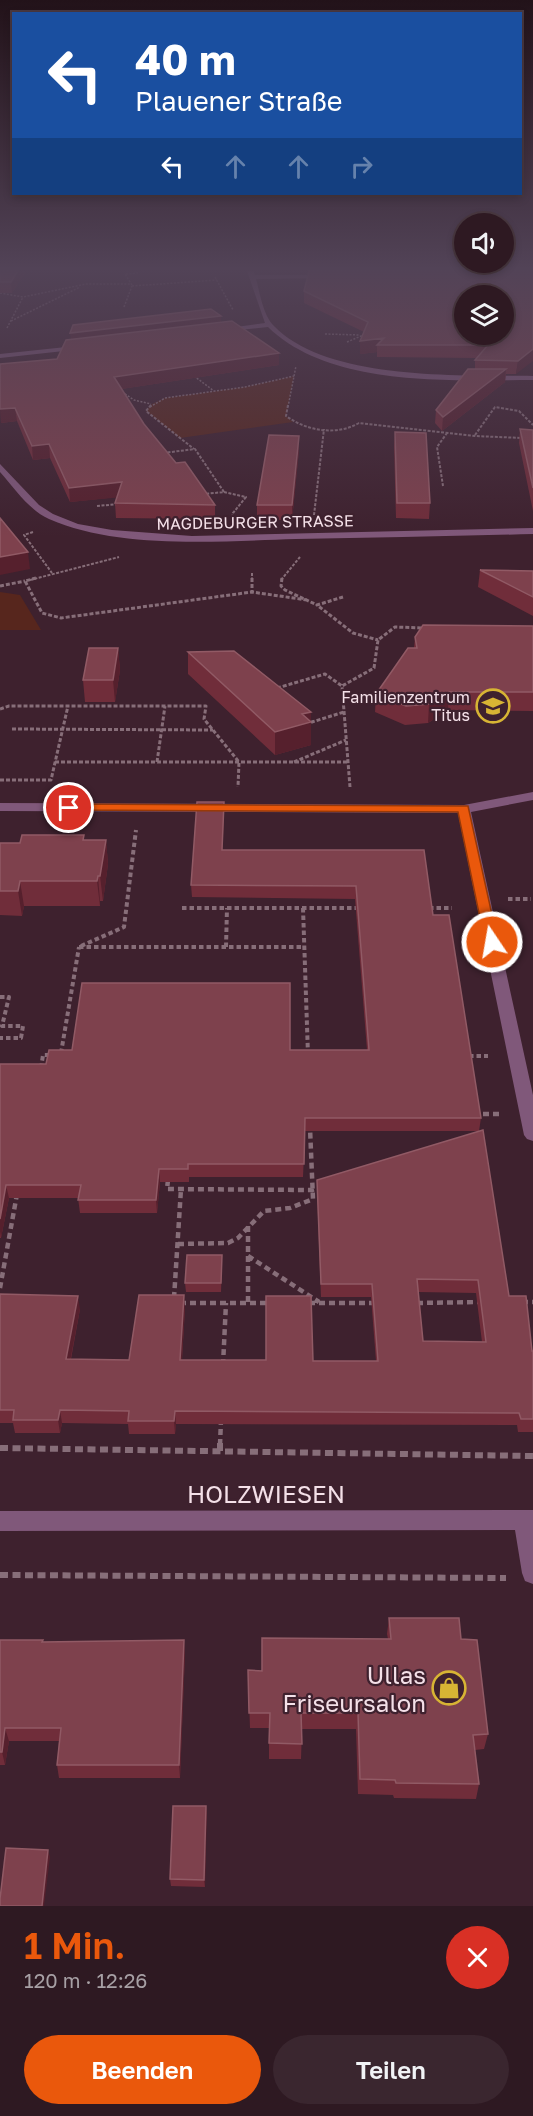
<!DOCTYPE html>
<html lang="de">
<meta charset="utf-8">
<style>
body{margin:0;font-family:"Golos Text",sans-serif;background:#3a262f;color:#f1f3f6;height:100vh;display:flex;flex-direction:column;font-size:22px;white-space:nowrap}
*{box-sizing:border-box;margin:0}
p{font-size:20px;color:#a7a0a5}
.icon{flex:none;width:33px;height:33px;fill:none;stroke:currentColor;stroke-width:2;stroke-linecap:round;stroke-linejoin:round}
.map{position:relative;height:1906px;overflow:hidden}
.sheet{display:flex;flex-direction:column;background:#2e1922;flex:1}
.sheet>*{flex:none}
.banner{position:absolute;left:12px;top:12px;width:510px;height:183px;border-radius:0px;box-shadow:0 3px 9px #0003,0 0 0 2px #493840;background:#1a4fa0;color:#fff;overflow:hidden}
.fabs{position:absolute;left:454px;top:213px;display:grid;gap:12px}
.fabs a{display:grid;place-items:center;width:60px;height:60px;border-radius:50%;background:#2e1922;box-shadow:0 3px 9px #0003,0 0 0 2px #493840;font-size:30px}
.pin{position:absolute;display:grid;place-items:center;width:51px;height:51px;color:#fff;margin:-26px;border:3px solid #fff;border-radius:50%;box-shadow:0 2px 6px #0007}
.me{position:absolute;width:66px;margin:-33px;rotate:348deg;stroke-linejoin:round;filter:drop-shadow(0 0 4px #0008)}
.turn{display:flex;align-items:center;gap:21px;height:126px;padding:0 24px;font-size:27px}
.turn .icon{width:78px;height:78px;stroke-width:2.5}
.turn b{display:block;font-size:42px;line-height:51px}
.lanes{display:flex;align-items:center;height:57px;padding:0 24px;background:#0003;justify-content:center;gap:30px;direction:ltr}
.lanes .off{opacity:.35}
.round{display:grid;place-items:center;flex:none;width:63px;height:63px;border-radius:32px;background:#3a262f}
.overview{display:flex;align-items:center;justify-content:space-between;height:102px;padding:0 24px}
h1{font-size:36px;font-weight:600;line-height:45px;color:#ea580c}
.button{display:flex;gap:12px;margin-top:auto;padding:12px 24px}
.button a{flex:1;height:69px;border-radius:36px;background:#ea580c;color:#fff;font-size:24px;font-weight:600;line-height:69px;text-align:center}
.button a+a{background:#3a262f;color:#f1f3f6}
.map>svg:first-child{display:block}
.green{fill:#57261d}
.lines{fill:none;stroke-linecap:round;stroke-linejoin:round}
.path-far5{stroke:#876e79;stroke-width:1.5;stroke-dasharray:2 1.5;stroke-linecap:butt}
.path-far4{stroke:#876e79;stroke-width:2;stroke-dasharray:3 1.5;stroke-linecap:butt}
.path-far3{stroke:#876e79;stroke-width:3;stroke-dasharray:4 2;stroke-linecap:butt}
.path-far2{stroke:#876e79;stroke-width:4;stroke-dasharray:4.5 3;stroke-linecap:butt}
.path-far1{stroke:#876e79;stroke-width:4.5;stroke-dasharray:6 4;stroke-linecap:butt}
.path{stroke:#876e79;stroke-width:6;stroke-dasharray:8 4.5;stroke-linecap:butt}
.minor{fill:#80587a;fill-rule:evenodd}
.wall{fill:#702d3a;fill-rule:evenodd}
.shaded-wall{fill:#56202d}
.building{fill:#7e414d;stroke:#915a65;stroke-width:1.5;fill-rule:evenodd}
.route{fill:#ea580c;stroke:#983908;stroke-width:1.5}
.labels{text-anchor:middle;dominant-baseline:central;stroke-width:4.5;stroke-linejoin:round;paint-order:stroke}
.far-street-label{font-size:16px;fill:#f4e0e8;stroke:#3e212e}
.far-poi-label{font-size:16px;fill:#f4e0e8;stroke:#3e212e;text-anchor:end}
.near-street-label{font-size:24px;fill:#f4e0e8;stroke:#3e212e}
.near-poi-label{font-size:24px;fill:#f4e0e8;stroke:#3e212e;text-anchor:end}
</style>
<div class="map">
<svg width="533" height="1906" viewBox="0 0 533 1906">
<rect width="100%" height="100%" fill="#3e212e"/>
<!-- green -->
<path class="green" d="M294,376l-8,40 7,6 -113,16 -34,-27 6,-7 13,-6 80,-11z
M0,592l20,3 21,35h-41z"/>
<g class="lines">
<!-- path-far5 -->
<path class="path-far5" d="M215,277l18,33
M132,285l-7,-11 13,-1
M132,286l85,-6
M0,293l23,4 63,-13h45
M124,307l8,-21
M11,321l69,-34
M7,328l16,-31
M325,334l35,1
M347,342l21,-9
M194,376l20,15
M122,392l12,8 17,4
M150,407l15,-9 80,-11 49,-11
M288,407l8,-41"/>
<!-- path-far4 -->
<path class="path-far4" d="M151,405l-5,6 48,38
M288,405l-2,11c21,15 50,20 73,7l116,13 47,2
M475,435l20,-28 24,4 14,14
M163,453l32,-4 29,43 -20,2
M443,486l-6,-39 10,-14
M224,492l22,5 -13,16 -1,5
M97,506l23,-2
M314,515l10,-86
M33,532l-9,3 28,38
M252,573v7
M30,580l89,-23
M281,580l19,-23"/>
<!-- path-far3 -->
<path class="path-far3" d="M36,578l-11,3 17,32 19,5 191,-26 55,8
M252,578v14
M282,578l-1,8 4,4 32,15
M0,586l25,-5
M343,597l-26,8 36,28 25,7
M277,688l48,-14 17,12
M0,709l9,-3h197l-2,13 35,43 -1,25
M306,718l6,4 32,-10
M12,729l201,1
M55,762h293
M157,762l8,-56
M294,762l52,-22
M0,780h51l17,-74
M350,787l-8,-101 32,-18 4,-28 17,-13 29,1"/>
<!-- path-far2 -->
<path class="path-far2" d="M508,899h23
M182,908h179
M303,908l5,147
M429,908h23
M81,946l43,-19 12,-97
M79,947h225
M226,947l1,-39
M0,997h9l-7,29h21l-2,12h-21
M61,1053l18,-106
M469,1056h19
M41,1068l2,-13h10"/>
<!-- path-far1 -->
<path class="path-far1" d="M483,1114h19
M168,1180l-1,9 145,1 9,-3
M248,1226v77
M178,1244l50,-1 10,-5 26,-27 26,-3 23,-9 -3,-71
M248,1256l71,46
M0,1288l17,-94
M174,1298l7,-109
M522,1302h11
M180,1303h88
M309,1303h67
M417,1303l64,-1
M223,1365l3,-62
M220,1445l1,-25"/>
<!-- path -->
<path class="path" d="M0,1448l533,8
M220,1451v-8
M0,1575l506,3"/>
<!-- minor -->
<path class="minor" d="M247,271h6l2,4h75l-2,3 -72,1c4,14 7,36 18,47 53,55 187,49 259,50v4c-82,0 -202,8 -265,-53l-48,5 2,-3 43,-6z
M85,345l-3,4 -82,9v-4z
M0,464l39,41 14,9 25,10 34,6 80,6 341,-8v6c-79,2 -158,4 -237,5 -75,2 -177,11 -247,-20 -20,-9 -34,-30 -49,-47z
M533,792v8l-62,12 62,283v46l-6,-2 -3,-4 -66,-322 -458,-2v-8l464,2z
M533,1510v74l-8,-3 -3,-8 -7,-43 -515,1v-20z"/>
</g>
<!-- wall -->
<path class="wall" d="M0,271h26l-14,22h-12z
M533,271l-17,103h-10l-1,8 -63,49 -7,-8 1,-13 39,-41v-9l3,-2 -101,-1v-5l-17,2v-13l4,-9 -60,-29v-12z
M221,316v7l58,30v12l-158,24 23,35 32,39 39,42v14l-99,-1 -1,-15 2,-6 -47,5 -20,-44 -17,2 -16,-39 -16,2 -1,-59 57,-5z
M520,429l13,1v81l-14,-68z
M395,432l35,71 -1,16 -33,-1 -2,-71z
M299,450l-7,70h-35v-15z
M480,570l53,1v45l-55,-29z
M533,626v85l-85,-1 -20,13 -23,2 -30,-13 1,-18 38,-46 1,-11z
M118,648l2,22 -5,32h-30l-2,-22z
M188,652l122,69 1,24 -36,10 -87,-81z
M224,814l-2,36h202l9,65 48,203 -2,13h-174l-2,46h-114v5h-29l-3,31h-77l-2,-15h-69l-8,40h-1v-174h46l244,-14h77l-12,-151 -163,-2 -1,-12z
M84,835v5h22l2,24 -5,37h-3v5h-76l-2,10 -22,-1v-72h20z
M317,1180l192,116 24,55v81h-15l-1,-7 -341,-1 -1,10h-46l-1,-10 -66,-1 -2,10h-45l-2,-10h-13v-129l80,15 -9,50 58,1 56,-52 -3,52 194,1 -5,-64h-50l-4,-104zM418,1292l58,1 6,49 -59,-1z
M222,1263l-1,29h-35l-1,-9z
M389,1618l72,21 27,95 -4,15 -9,1 4,34 -3,15 -82,-1 -1,-3 -35,-1 -2,-65h-54l-1,30h-32v-31h-19l-2,-58 14,1 126,-32 -1,-5z
M0,1640l185,13 -5,125h-121l-2,-13 2,-24h-50l-4,24h-5z
M206,1806l-1,81 -34,-1 -1,-7z"/>
<!-- shaded-wall -->
<path class="shaded-wall" d="M18,271h8l-14,22 -1,-11z
M221,316v10l-150,17 -1,-10z
M384,338l-7,7v7l-17,2v-13z
M533,349v12l-17,13 2,-13z
M279,353v12l-164,25 -1,-13z
M506,369l-1,13 -63,49 1,-14z
M15,408l2,13 -16,2 -1,-14z
M299,436v14l-7,70v-15z
M49,444l1,14 -17,2 -1,-14z
M122,482l1,15 -53,5 -1,-14z
M28,552l2,17 -30,6v-18z
M118,648l2,22 -5,32 -2,-22z
M449,692l-1,18 -20,13 1,-19z
M311,712v33l-36,10v-23l27,-18z
M224,802v12l-2,48v-12z
M106,840l2,24 -5,37 -3,-25z
M98,876l2,25v5l-3,-25z
M20,881l4,25 -2,10 -4,-25z
M159,1169l1,13 -3,31 -1,-13z
M6,1185l3,13 -8,40 -1,-7v-12z
M184,1295l1,13 -4,65 -1,-13z
M78,1296l2,13 -12,63 -2,-13z
M60,1410l2,13 -2,10 -2,-13z
M175,1411l1,13 -1,10 -1,-13z
M184,1640l1,13 -5,125 -1,-13z
M5,1728l4,13 -4,24 -3,-13z
M206,1806l1,7 -2,74 -1,-7z
M48,1850l2,7 -6,49h-2z"/>
<!-- building -->
<path class="building" d="M0,271h18l-7,11h-11z
M309,271h224v78l-15,12 -43,-1 13,-15h-111l7,-7 -24,3 8,-19 -64,-31zM465,296h39v38h-39z
M211,309l10,7 -151,17 3,-8z
M232,321l47,32 -165,24 30,47 32,39 9,-1 30,43 -100,-2 7,-21 -53,6 -20,-44 -17,2 -17,-38 -15,1v-45l57,-5 9,-19z
M468,369h38l-63,48 -7,-7z
M520,429l13,1v58z
M395,432l31,1 4,70h-33z
M269,435l30,1 -7,69h-35z
M0,518l28,34 -28,5z
M480,570l53,1v26z
M423,625l110,1v66h-84l-20,12 -23,2 -30,-12 32,-46h9l-2,-11z
M89,648h29l-5,32h-30z
M234,651l77,61 -9,2 9,8 -36,10 -87,-80z
M197,802h27l-2,48h202l9,65h16l32,203h-176l-1,46h-116v5h-29l-3,31h-78l3,-15h-75l-6,34v-155h46l3,-14h23l10,-67h208v67h79l-13,-164 -165,-1z
M22,835h62l-1,5h23l-6,36h-2l-1,5h-77l-2,10h-18v-48h20z
M483,1130l26,166h17l6,55h1v68h-12l-2,-6 -344,-2 -1,10h-46l1,-10 -69,-1 -2,10h-45l1,-10h-14v-116l78,2 -12,63 63,1 10,-65h45l-4,65h86v-64h45l2,65h65l-6,-77h-51l-4,-104zM417,1279l61,1 8,62 -63,-1z
M187,1255h35l-1,28h-36z
M389,1618h70l2,21 16,1 11,94 -15,1 6,49 -83,-1 -1,-3 -35,-1 -2,-66h-57l1,31 -33,-1 1,-30h-21l-1,-43 14,1v-33l129,1z
M0,1640h43l-1,2 142,-2 -5,125h-122l4,-37h-56l-3,24h-2z
M173,1806h33l-2,74 -34,-1z
M6,1848l42,2 -6,56h-42v-7z"/>
<!-- sky -->
<linearGradient id="sky" x2="0" y2="1"><stop stop-color="#221219"/><stop offset="0.5" stop-color="#524357"/><stop offset="1" stop-color="#524357" stop-opacity="0"/></linearGradient>
<rect width="533" height="537" fill="url(#sky)"/>
<!-- route -->
<path class="route" d="M69,804l399,2 30,136 -6,4 -7,-4 -27,-130 -393,-2v-5z"/>
<!-- icons -->
<defs>
<g id="school-ring" transform="scale(1.725)"><circle r="9.5" fill="#3e212e" stroke="#d7b434" stroke-width="1.5"/><path d="M0-5L7-2L0 1L-7-2ZM-4 1L0 2.5L4 1V4Q0 6-4 4Z" fill="#d7b434"/></g>
<g id="shop-ring" transform="scale(1.725)"><circle r="9.5" fill="#3e212e" stroke="#d7b434" stroke-width="1.5"/><path d="M-5-2.5h2.3a2.7 3.5 0 0 1 5.4 0H5L5.5 6h-11ZM-1.5-2.5h3a1.5 2.3 0 0 0-3 0Z" fill="#d7b434"/></g>
</defs>
<g fill-rule="evenodd">
<use href="#school-ring" x="493" y="706"/>
<use href="#shop-ring" x="449" y="1688"/>
</g>
<g class="labels">
<!-- far-street labels -->
<g class="far-street-label">
<text transform="translate(255 522) rotate(-1)">MAGDEBURGER STRASSE</text>
</g>
<!-- far-poi labels -->
<g class="far-poi-label">
<text x="470" y="697">Familienzentrum<tspan x="470" dy="18">Titus</tspan></text>
</g>
<!-- near-street labels -->
<g class="near-street-label">
<text x="266" y="1493">HOLZWIESEN</text>
</g>
<!-- near-poi labels -->
<g class="near-poi-label">
<text x="426" y="1674">Ullas<tspan x="426" dy="28">Friseursalon</tspan></text>
</g>
</g>
</svg>
<div class="fabs">
<a><svg class="icon" aria-label="sound" viewBox="0 0 24 24"><path d="M4 9h4l5-4v14l-5-4H4zM17 9q2 3 0 6"/></svg></a>
<a><svg class="icon" aria-label="layers" viewBox="0 0 24 24"><path d="M12 4l9 5-9 5-9-5zM3 14l9 5 9-5"/></svg></a>
</div>
<div class="pin" style="left:69px;top:808px;background:#d93025"><svg class="icon" aria-label="arrive" viewBox="0 0 24 24"><path d="M6 21V4h12l-3 4 3 4H6"/></svg></div>
<svg class="me" style="left:492px;top:942px" viewBox="-20 -20 40 40"><circle r="17" fill="#ea580c" stroke="#fff" stroke-width="3"/><path d="M0-11L8 9 0 5-8 9z" fill="#fff"/></svg>
<div class="banner">
<div class="turn"><svg class="icon" aria-label="left" viewBox="0 0 24 24"><path d="M17 20v-9H6M10 6l-5 5 5 5"/></svg><div><b>40 m</b>Plauener Straße</div></div>
<div class="lanes"><svg class="icon" aria-label="left" viewBox="0 0 24 24"><path d="M17 20v-9H6M10 6l-5 5 5 5"/></svg><svg class="icon off" aria-label="ahead" viewBox="0 0 24 24"><path d="M12 20V5M6 11l6-6 6 6"/></svg><svg class="icon off" aria-label="ahead" viewBox="0 0 24 24"><path d="M12 20V5M6 11l6-6 6 6"/></svg><svg class="icon off" aria-label="right" viewBox="0 0 24 24"><path d="M7 20v-9h11M14 6l5 5-5 5"/></svg></div>
</div>
</div>
<section class="sheet">
<div class="overview"><div><h1>1 Min.</h1><p>120 m · 12:26</p></div><a class="round" style="background:#d93025;color:#fff"><svg class="icon" aria-label="close" viewBox="0 0 24 24"><path d="M6 6l12 12M18 6L6 18"/></svg></a></div>
<div class="button"><a>Beenden</a><a>Teilen</a></div>
</section>
